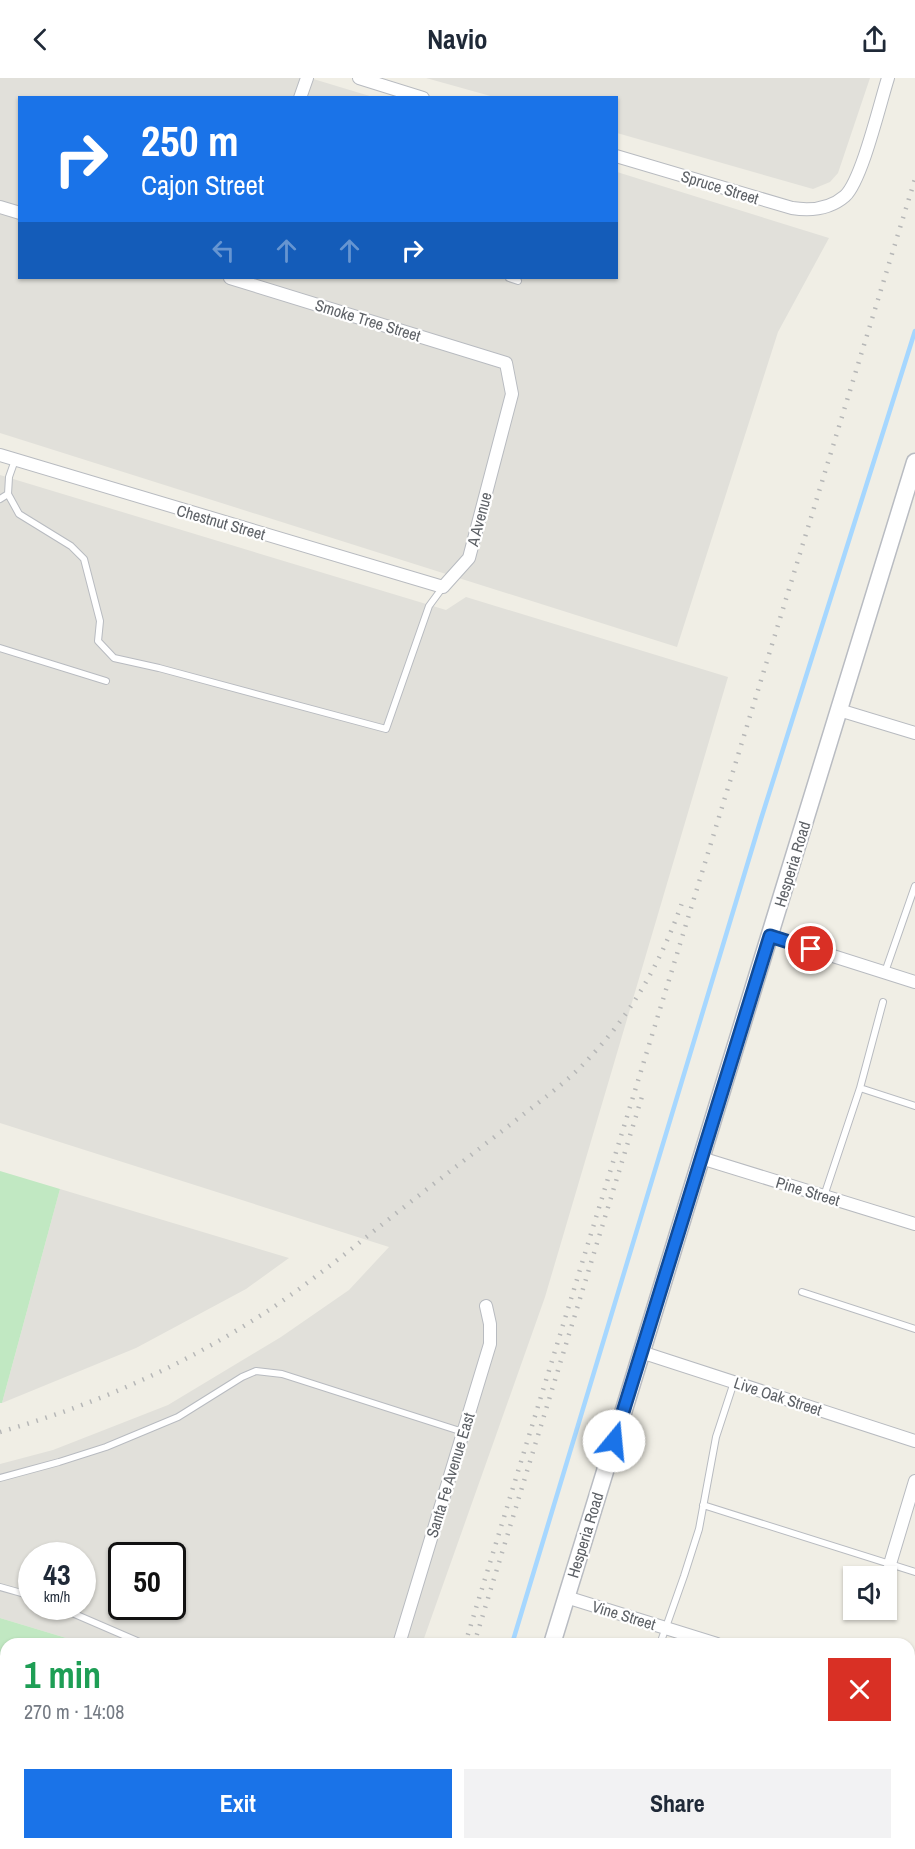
<!DOCTYPE html>
<meta charset="utf-8">
<style>
body{margin:0;font-family:"Archivo Narrow",sans-serif;background:#f2f2f3;color:#1f2937;height:100vh;display:flex;flex-direction:column;font-size:22px;white-space:nowrap}
*{box-sizing:border-box;margin:0}
p{font-size:20px;color:#747a83}
.icon{flex:none;width:33px;height:33px;fill:none;stroke:currentColor;stroke-width:2;stroke-linecap:round;stroke-linejoin:round}
.map{position:relative;flex:1;overflow:hidden}
.sheet{position:absolute;left:0px;top:1560px;width:915px;height:212px;display:flex;flex-direction:column;background:#fff;border-radius:18px 18px 0 0;box-shadow:0 2px 4px #0004}
.sheet>*{flex:none}
.guide{position:absolute;left:18px;top:18px;width:600px;height:183px;border-radius:0px;box-shadow:0 2px 4px #0004;background:#1a73e8;color:#fff;overflow:hidden}
.controls{position:absolute;left:843px;top:1488px;display:grid;gap:12px}
.controls a{display:grid;place-items:center;width:54px;height:54px;border-radius:0px;background:#fff;box-shadow:0 2px 4px #0004;font-size:30px}
.speed{position:absolute;left:18px;top:1464px;display:flex;gap:12px;font-size:30px;font-weight:700;text-align:center}
.speed>*{display:grid;place-content:center;width:78px;height:78px;border-radius:50%;background:#fff;box-shadow:0 2px 4px #0004;line-height:1}
.speed small{font-size:15px;font-weight:400}
.speed .limit{border:3px solid #111;border-radius:9px;background:#fff;color:#111}
.pin{position:absolute;display:grid;place-items:center;width:51px;height:51px;color:#fff;margin:-26px;border:3px solid #fff;border-radius:50%;box-shadow:0 2px 6px #0007}
.me{position:absolute;width:66px;margin:-33px;rotate:17deg;stroke-linejoin:round;filter:drop-shadow(0 0 4px #0008)}
.turn{display:flex;align-items:center;gap:21px;height:126px;padding:0 24px;font-size:27px}
.turn .icon{width:78px;height:78px;stroke-width:2.5}
.turn b{display:block;font-size:42px;line-height:51px}
.lanes{display:flex;align-items:center;height:57px;padding:0 24px;background:#0003;justify-content:center;gap:30px;direction:ltr}
.lanes .off{opacity:.35}
.round{display:grid;place-items:center;flex:none;width:63px;height:63px;border-radius:0px;background:#f2f2f3}
.headline{display:flex;align-items:center;justify-content:space-between;height:102px;padding:0 24px}
h1{font-size:36px;font-weight:800;line-height:45px;color:#1e9e55}
.primary-button{display:flex;gap:12px;margin-top:auto;padding:12px 24px}
.primary-button a{flex:1;height:69px;border-radius:0px;background:#1a73e8;color:#fff;font-size:24px;font-weight:800;line-height:69px;text-align:center}
.primary-button a+a{background:#f2f2f3;color:#1f2937}
header{display:flex;justify-content:space-between;align-items:center;height:78px;padding:0 24px;background:#fff;font-size:27px;font-weight:800}
.map>svg:first-child{display:block}
.industrial{fill:#e1e0da;fill-rule:evenodd}
.green{fill:#c1e8c2}
.lines{fill:none;stroke-linecap:round;stroke-linejoin:round}
.stream{stroke:#a6d7ff;stroke-width:4.5}
.service-casing{stroke:#b8bbc0;stroke-width:8}
.minor-casing{stroke:#b8bbc0;stroke-width:14}
.tertiary-casing{stroke:#b8bbc0;stroke-width:17}
.secondary-casing{stroke:#b9bcc2;stroke-width:19}
.service{stroke:#fff;stroke-width:6}
.minor{stroke:#fff;stroke-width:12}
.tertiary{stroke:#fff;stroke-width:15}
.secondary{stroke:#fff;stroke-width:16}
.rail{stroke:#b6b7b7;stroke-width:4.5;stroke-dasharray:1.5 8;stroke-linecap:butt}
.route-casing{stroke:#114b97;stroke-width:15}
.route{stroke:#1a73e8;stroke-width:10}
.labels{text-anchor:middle;dominant-baseline:central;stroke-width:4.5;stroke-linejoin:round;paint-order:stroke}
.street-label{font-size:16px;fill:#5d6166;stroke:#fff}
</style>
<header><svg class="icon" aria-label="back" viewBox="0 0 24 24"><path d="M15 5l-7 7 7 7"/></svg>Navio<svg class="icon" aria-label="share" viewBox="0 0 24 24"><path d="M12 15V3M7 8l5-5 5 5M5 13v7h14v-7"/></svg></header>
<div class="map">
<svg width="915" height="1771" viewBox="0 0 915 1771">
<rect width="100%" height="100%" fill="#f0eee5"/>
<!-- industrial -->
<path class="industrial" d="M0,0h310l63,19 -353,1v180h596l1,-106 212,66 -51,94 -101,315 -677,-214z
M426,0h444l-32,95 -8,9 -17,7 -196,-56 -1,-35 -122,-1z
M0,397l446,135 20,-13 262,80 -183,620 -123,347h-336l-86,-26v-154l53,-14 115,-45 113,-68 68,-47 40,-43 -389,-124zM32,1478h50v50h-50zM122,1478h50v50h-50z
M60,1111l229,69 -43,31 -110,59 -134,55z"/>
<!-- green -->
<path class="green" d="M0,1093l60,18 -58,214h-2z
M0,1540l86,26h-80v200h313l-1,5h-318z"/>
<g class="lines">
<!-- stream -->
<path class="stream" d="M512,1566l249,-825 154,-488
M450,1771l2,-5"/>
<!-- service casing -->
<g class="service-casing">
<path id="service" d="M509,200l9,3
M15,382l-6,17 -1,17 11,20 52,32 13,13 16,62 -2,20 16,17 45,10 227,61 43,-123 14,-19
M0,421l8,-5
M0,570l106,33
M885,894l30,-86
M860,1010l55,18
M824,1118l36,-108 23,-86
M802,1214l113,37
M0,1400l59,-16 47,-15 72,-30 64,-40 14,-6 26,3 181,58
M703,1427l212,67
M0,1509l32,9
M56,1528l88,38
M660,1566l24,-68 15,-47 17,-92 18,-55
M909,1760l6,2
M598,1771l1,-5"/>
</g>
<!-- minor casing -->
<g class="minor-casing">
<path id="minor" d="M359,0l64,20
M300,20l7,-20
M616,78l176,52c19,3 38,1 53,-12 17,-16 35,-93 43,-118
M0,129l20,6
M0,377l443,132 26,-29 43,-164 -6,-31 -276,-85
M839,632l76,23
M770,858l145,46
M701,1080l214,66
M641,1274l274,89
M890,1486l25,-83
M566,1519l151,47
M399,1566l91,-300v-20l-4,-18
M909,1625l6,2
M336,1771l1,-5"/>
</g>
<!-- tertiary casing -->
<g class="tertiary-casing">
<path id="tertiary" d="M492,1766l18,5"/>
</g>
<!-- secondary casing -->
<g class="secondary-casing">
<path id="secondary" d="M552,1566l363,-1182
M489,1771l2,-5"/>
</g>
<!-- service -->
<use href="#service" class="service"/>
<!-- minor -->
<use href="#minor" class="minor"/>
<!-- tertiary -->
<use href="#tertiary" class="tertiary"/>
<!-- secondary -->
<use href="#secondary" class="secondary"/>
<!-- rail -->
<path class="rail" d="M0,1354c98,-28 190,-69 275,-126 51,-35 98,-75 147,-113 31,-24 62,-48 93,-72 26,-21 54,-40 76,-65 43,-45 73,-100 93,-159
M465,1566l450,-1465
M474,1566l170,-554
M402,1771l1,-5
M411,1771l2,-5"/>
</g>
<g class="lines">
<!-- route casing -->
<g class="route-casing">
<path id="route" d="M614,1363l156,-505 41,13"/>
</g>
<!-- route -->
<use href="#route" class="route"/>
</g>
<g class="labels">
<!-- street labels -->
<g class="street-label">
<text transform="translate(720 109) rotate(17)">Spruce Street</text>
<text transform="translate(368 242) rotate(17)">Smoke Tree Street</text>
<text transform="translate(479 441) rotate(-75)">A Avenue</text>
<text transform="translate(221 444) rotate(16)">Chestnut Street</text>
<text transform="translate(792 786) rotate(-73)">Hesperia Road</text>
<text transform="translate(808 1113) rotate(17)">Pine Street</text>
<text transform="translate(778 1318) rotate(18)">Live Oak Street</text>
<text transform="translate(450 1397) rotate(-73)">Santa Fe Avenue East</text>
<text transform="translate(585 1457) rotate(-73)">Hesperia Road</text>
<text transform="translate(624 1537) rotate(17)">Vine Street</text>
</g>
</g>
</svg>
<div class="controls">
<a><svg class="icon" aria-label="sound" viewBox="0 0 24 24"><path d="M4 9h4l5-4v14l-5-4H4zM17 9q2 3 0 6"/></svg></a>
</div>
<div class="speed"><div>43<small>km/h</small></div><div class="limit">50</div></div>
<div class="pin" style="left:811px;top:871px;background:#d93025"><svg class="icon" aria-label="arrive" viewBox="0 0 24 24"><path d="M6 21V4h12l-3 4 3 4H6"/></svg></div>
<svg class="me" style="left:614px;top:1363px" viewBox="-20 -20 40 40"><circle r="19" fill="#fff"/><path d="M0-13L10 11 0 6-10 11z" fill="#1a73e8"/></svg>
<div class="guide">
<div class="turn"><svg class="icon" aria-label="right" viewBox="0 0 24 24"><path d="M7 20v-9h11M14 6l5 5-5 5"/></svg><div><b>250 m</b>Cajon Street</div></div>
<div class="lanes"><svg class="icon off" aria-label="left" viewBox="0 0 24 24"><path d="M17 20v-9H6M10 6l-5 5 5 5"/></svg><svg class="icon off" aria-label="ahead" viewBox="0 0 24 24"><path d="M12 20V5M6 11l6-6 6 6"/></svg><svg class="icon off" aria-label="ahead" viewBox="0 0 24 24"><path d="M12 20V5M6 11l6-6 6 6"/></svg><svg class="icon" aria-label="right" viewBox="0 0 24 24"><path d="M7 20v-9h11M14 6l5 5-5 5"/></svg></div>
</div>
<section class="sheet">
<div class="headline"><div><h1>1 min</h1><p>270 m · 14:08</p></div><a class="round" style="background:#d93025;color:#fff"><svg class="icon" aria-label="close" viewBox="0 0 24 24"><path d="M6 6l12 12M18 6L6 18"/></svg></a></div>
<div class="primary-button"><a>Exit</a><a>Share</a></div>
</section>
</div>
